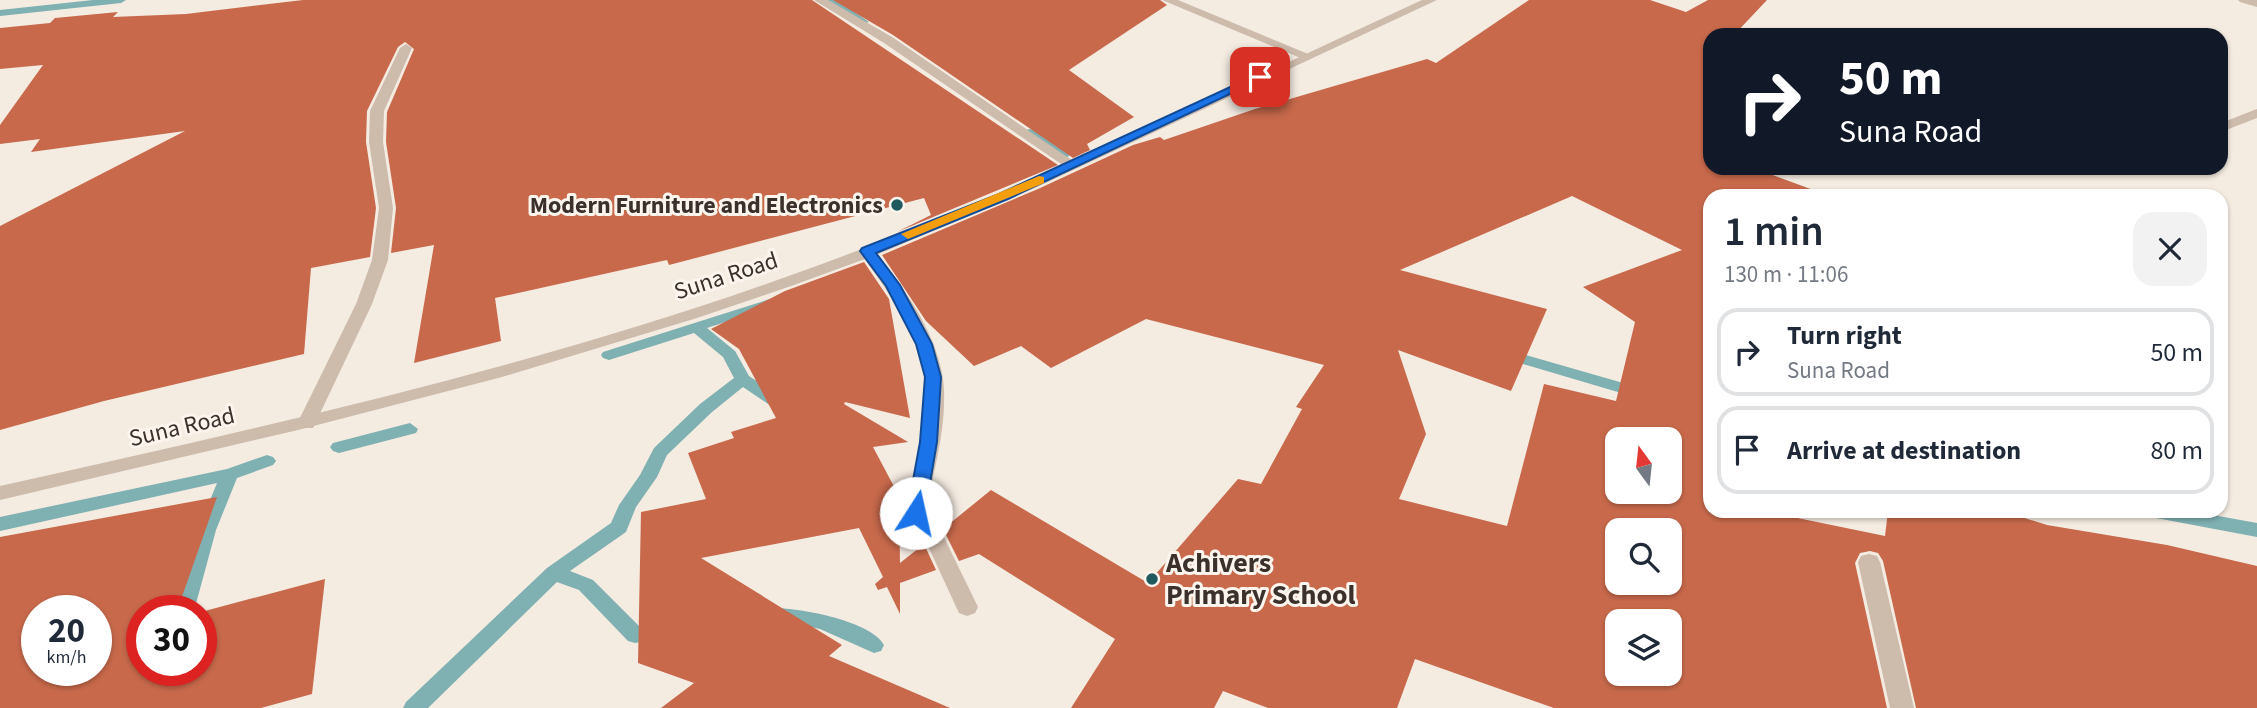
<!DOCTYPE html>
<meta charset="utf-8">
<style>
body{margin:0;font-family:"Source Sans 3",sans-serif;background:#f2f2f3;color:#1f2937;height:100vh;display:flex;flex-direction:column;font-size:26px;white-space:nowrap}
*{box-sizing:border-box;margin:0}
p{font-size:23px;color:#747a83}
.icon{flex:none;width:38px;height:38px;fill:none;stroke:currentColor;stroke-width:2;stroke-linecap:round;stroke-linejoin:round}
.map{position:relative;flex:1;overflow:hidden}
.sheet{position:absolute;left:1703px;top:189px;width:525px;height:329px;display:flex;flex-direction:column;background:#fff;border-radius:21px;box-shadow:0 2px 5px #0004}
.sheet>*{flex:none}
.banner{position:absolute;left:1703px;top:28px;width:525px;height:147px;border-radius:21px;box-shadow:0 2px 5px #0004;background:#111827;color:#fff;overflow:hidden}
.needle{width:46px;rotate:345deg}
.buttons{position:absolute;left:1605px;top:427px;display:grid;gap:14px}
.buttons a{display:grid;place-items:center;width:77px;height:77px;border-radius:14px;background:#fff;box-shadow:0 2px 5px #0004;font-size:35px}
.speed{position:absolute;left:21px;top:595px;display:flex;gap:14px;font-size:35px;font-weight:700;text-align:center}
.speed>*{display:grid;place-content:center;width:91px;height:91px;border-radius:50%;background:#fff;box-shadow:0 2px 5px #0004;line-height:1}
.speed small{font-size:18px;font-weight:400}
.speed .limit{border:10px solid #d22;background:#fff;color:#111}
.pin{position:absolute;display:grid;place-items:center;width:60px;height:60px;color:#fff;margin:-30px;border-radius:14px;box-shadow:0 4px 10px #0006}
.me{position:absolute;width:77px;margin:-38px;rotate:10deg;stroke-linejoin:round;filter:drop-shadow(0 0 5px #0008)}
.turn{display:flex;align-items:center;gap:24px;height:147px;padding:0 21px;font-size:32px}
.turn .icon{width:91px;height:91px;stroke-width:2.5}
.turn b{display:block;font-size:49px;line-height:60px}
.round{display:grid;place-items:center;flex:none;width:74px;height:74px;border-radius:21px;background:#f2f2f3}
.head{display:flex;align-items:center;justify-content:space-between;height:119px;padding:0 21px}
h1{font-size:42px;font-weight:600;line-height:52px}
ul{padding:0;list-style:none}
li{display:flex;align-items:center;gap:21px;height:88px;margin:0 14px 10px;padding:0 7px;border:4px solid #e0e1e3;border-radius:21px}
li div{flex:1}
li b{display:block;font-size:26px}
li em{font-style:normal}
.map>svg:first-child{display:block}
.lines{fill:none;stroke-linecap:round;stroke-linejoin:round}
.stream{fill:#7fb0b2;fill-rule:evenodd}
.building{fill:#c8694b;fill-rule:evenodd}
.minor{fill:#cdbbac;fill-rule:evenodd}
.tertiary{fill:#cdbbac;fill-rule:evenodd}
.route{fill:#1a73e8;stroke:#114b97;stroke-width:2}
.slow{fill:#f59e0b}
.poi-dot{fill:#1f5a5e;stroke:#fbf5ee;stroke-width:2.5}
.labels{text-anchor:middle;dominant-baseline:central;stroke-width:6;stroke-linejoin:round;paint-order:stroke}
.poi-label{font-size:24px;font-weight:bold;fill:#3b302b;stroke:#fbf5ee;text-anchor:end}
.street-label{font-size:24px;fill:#3b302b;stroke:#fbf5ee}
.near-poi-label{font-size:28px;font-weight:bold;fill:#3b302b;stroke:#fbf5ee;text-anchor:start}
</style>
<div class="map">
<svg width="2257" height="708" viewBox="0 0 2257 708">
<rect width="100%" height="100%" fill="#f4ebe1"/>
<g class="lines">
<!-- stream -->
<path class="stream" d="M93,0h33l-5,3 -121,13v-6z
M825,0h12l32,22 -9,2z
M1030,129l4,1 36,24 -2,3h-8l-34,-21v-6z
M770,299l5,1 2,3 -2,3 -68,22 28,23 14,25 37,24 2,4 -2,4h-12l-31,-21 -31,25 -45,43 -10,22 -21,30 -10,25 -56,39 23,9 46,46 19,-2 7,2 3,6 -3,6 -30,5 -7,-2 -49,-51 -22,-8 -129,126h-25l3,-6 141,-134 64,-45 8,-18 21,-30 14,-27 46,-44 34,-26 -11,-21 -29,-24 -85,27 -6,-2 -2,-3 2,-3z
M1505,349l139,40 2,4 -8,5 -139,-41 -2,-3z
M410,423l8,6 -2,4 -77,20 -6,-2 -3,-4 3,-4z
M267,455l6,2 3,4 -3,4 -36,13 -21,52 -22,81h-20l24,-81 19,-47 -217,48v-14l227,-48z
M2147,511h44l66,12v14l-101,-19 -6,-2z
M771,608c26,-1 101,13 113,37l-3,6 -7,2 -54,-24 -22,-5 -34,-2 -3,-6 3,-6z"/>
</g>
<!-- building -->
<path class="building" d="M303,0h509l246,165 -161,67 34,-17 -7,-17 -255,67 -2,-5 -172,38 6,43 -87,22 20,-118 -43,8 5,-45 -10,-66 1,-30 27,-63 -9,-7 -7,5 -31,64 -1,31 10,66 -6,49 -59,11 -7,86 -200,47 -104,29v-204l185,-95 -154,21 9,-13 -40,5v-19l43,-60 -43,4v-41l50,-5 5,-5 63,-6 -5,5 73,-3z
M833,0h327l7,5 -98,65 65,47 -47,27 3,6 -17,8 -180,-123z
M1529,0h121l36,12 22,-12h59l-33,35h-24v133h44l62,23 -1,5h-105v315h53l122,25 3,-25h114l45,14 120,20 90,21v142h-341l-33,-147 -5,-8 -8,-2 -10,2 -5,10 32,145h-333l-139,-49 -18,49h-129l-45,-17 -9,17h-143l44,-69 -136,-85 -20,7 -16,-32 48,-39 157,93 90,-104 23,5 41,-75 -6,-2 28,-42 -178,-46 -95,49 -30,-22 -47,20 -48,-45 -44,-66 156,-66 95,-44 27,-8 4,3 91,-31 172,-50 9,4zM1572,196l110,54 -99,37 52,35 -19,79 -72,-17 -37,142 -108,-27 27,-65 -28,-84 113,41 36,-82 -147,-39zM1617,439h53v53h-53zM1617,530h53v53h-53zM1617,621h53v53h-53z
M864,262l25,37 21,119 -65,-16 -1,2 64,38 -35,5 26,49 1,67 24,-19 12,26 -36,13v31l-13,-27 -9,3 -3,-6 8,-7 -24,-49 -158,30 141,87 -13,11 121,52h-289l33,-25 -56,-20 3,-151 65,-13 -18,-46 46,-15 -3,-6 45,-14 -37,-69 -28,-20 74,-38z
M217,497l-40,114h-35v59h59v-58l124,-33 -13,115 -51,14h-261v-171zM37,611h59v59h-59z"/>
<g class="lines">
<!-- minor -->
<path class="minor" d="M814,0h14l64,37 187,128 -2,3h-10l-183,-125z
M1162,0h16l135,56 -10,3z
M406,44l6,4 -28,63 -1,31 10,66 -5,52 -16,44 -57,120 -2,4h-14l-2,-4 59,-120 16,-44 7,-52 -10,-66 1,-31 30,-63z
M2257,109v9l-36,14v-9z
M2150,168h16l-10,6 -5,-1z
M867,246l6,2c28,37 60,78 69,125 8,44 -8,95 -16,138l13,16 39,80 -3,6 -8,3 -8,-3 -38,-82 -15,-18c8,-44 25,-94 18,-139 -7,-46 -39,-86 -65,-123z
M1869,554l8,2 3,6 34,146h-24l-32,-146 3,-6z"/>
<!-- tertiary -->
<path class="tertiary" d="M1422,0h15l-400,187 -161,68 -82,30 -97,33 -195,59 -204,53 -298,70v-14c263,-59 528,-117 783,-208 219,-77 428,-181 639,-278z
M2238,0h19v7l-17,-5z"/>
</g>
<!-- route -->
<path class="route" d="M1256,75l10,2 -258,122 -132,54 24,32 32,59 9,33 -4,65 -12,71 -3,5h-13l-2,-5 13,-71 5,-65 -9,-33 -30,-58 -26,-35 2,-3 137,-54z"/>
<!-- slow -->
<path class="slow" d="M1039,176l5,1v6l-131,54 -5,2 -7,-5z"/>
<!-- markers -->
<g class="poi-dot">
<circle cx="897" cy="205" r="7"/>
<circle cx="1152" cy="579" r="7"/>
</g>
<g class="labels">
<!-- poi labels -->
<g class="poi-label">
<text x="883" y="205">Modern Furniture and Electronics</text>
</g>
<!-- street labels -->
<g class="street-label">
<text transform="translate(726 276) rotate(-18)">Suna Road</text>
<text transform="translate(182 427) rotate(-13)">Suna Road</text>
</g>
<!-- near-poi labels -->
<g class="near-poi-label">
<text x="1166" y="563">Achivers<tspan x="1166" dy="32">Primary School</tspan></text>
</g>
</g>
</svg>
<div class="buttons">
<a><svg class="needle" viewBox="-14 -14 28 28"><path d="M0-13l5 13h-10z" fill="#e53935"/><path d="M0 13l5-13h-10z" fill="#747a83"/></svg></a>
<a><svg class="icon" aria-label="search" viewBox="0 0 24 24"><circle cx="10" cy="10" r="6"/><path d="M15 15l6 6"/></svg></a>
<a><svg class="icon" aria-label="layers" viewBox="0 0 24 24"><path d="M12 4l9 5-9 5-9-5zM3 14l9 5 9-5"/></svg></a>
</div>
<div class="speed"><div>20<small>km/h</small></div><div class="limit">30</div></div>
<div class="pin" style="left:1260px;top:77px;background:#d93025"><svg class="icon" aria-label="arrive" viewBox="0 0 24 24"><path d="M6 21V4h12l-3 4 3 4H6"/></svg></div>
<svg class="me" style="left:916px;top:513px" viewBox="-20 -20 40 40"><circle r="19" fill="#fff"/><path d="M0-13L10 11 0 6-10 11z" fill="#1a73e8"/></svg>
<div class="banner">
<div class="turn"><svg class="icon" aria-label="right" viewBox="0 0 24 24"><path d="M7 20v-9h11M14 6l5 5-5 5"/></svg><div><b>50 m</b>Suna Road</div></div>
</div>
<section class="sheet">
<div class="head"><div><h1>1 min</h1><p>130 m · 11:06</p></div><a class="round"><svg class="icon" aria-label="close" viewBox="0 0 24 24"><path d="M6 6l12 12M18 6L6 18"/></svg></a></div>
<ul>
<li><svg class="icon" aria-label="right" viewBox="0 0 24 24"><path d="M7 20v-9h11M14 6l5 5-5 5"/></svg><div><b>Turn right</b><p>Suna Road</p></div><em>50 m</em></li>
<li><svg class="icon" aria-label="arrive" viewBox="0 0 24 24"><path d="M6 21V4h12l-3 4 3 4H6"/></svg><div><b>Arrive at destination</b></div><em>80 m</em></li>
</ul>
</section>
</div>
